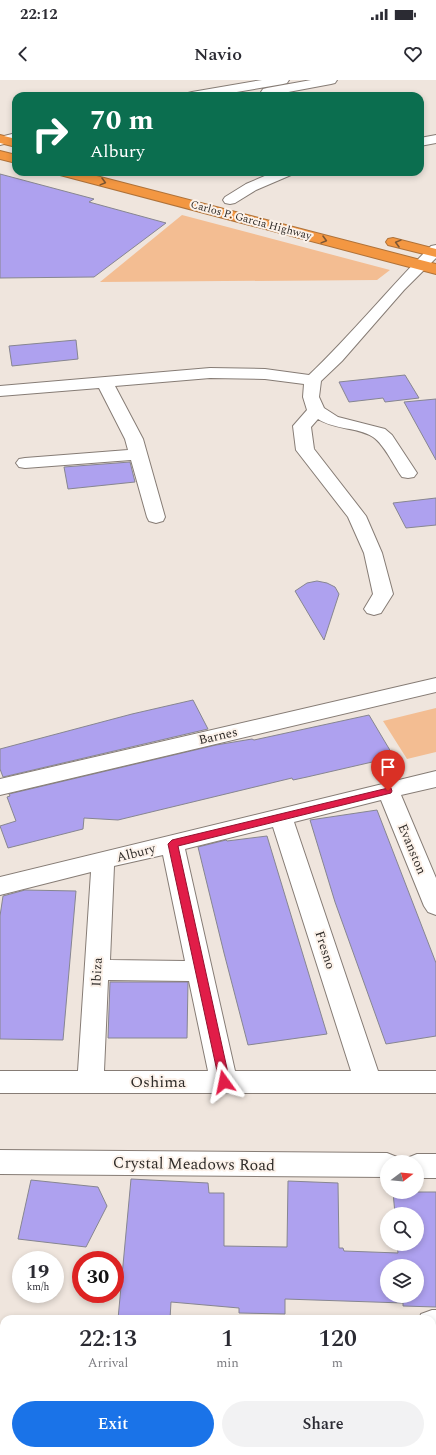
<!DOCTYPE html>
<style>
body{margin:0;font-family:Spectral,serif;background:#f2f2f3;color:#2b2b33;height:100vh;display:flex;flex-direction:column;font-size:15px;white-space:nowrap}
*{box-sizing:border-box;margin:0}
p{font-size:13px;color:#7c7c81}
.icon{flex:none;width:22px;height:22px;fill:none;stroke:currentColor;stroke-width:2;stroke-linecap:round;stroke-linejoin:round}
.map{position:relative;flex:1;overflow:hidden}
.panel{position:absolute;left:0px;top:1235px;width:436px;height:140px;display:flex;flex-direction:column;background:#fff;border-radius:12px 12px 0 0;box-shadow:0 2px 6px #0003}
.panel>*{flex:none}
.banner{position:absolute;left:12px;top:12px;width:412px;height:84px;border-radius:12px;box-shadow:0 2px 6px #0003;background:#0b6e4f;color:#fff;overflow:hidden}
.needle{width:26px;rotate:74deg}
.tools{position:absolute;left:380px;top:1075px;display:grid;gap:8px}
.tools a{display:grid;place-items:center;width:44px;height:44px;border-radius:50%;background:#fff;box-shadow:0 2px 6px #0003;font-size:20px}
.speed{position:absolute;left:12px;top:1171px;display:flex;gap:8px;font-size:20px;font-weight:700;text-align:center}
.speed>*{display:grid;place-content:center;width:52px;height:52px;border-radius:50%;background:#fff;box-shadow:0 2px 6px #0003;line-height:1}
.speed small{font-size:10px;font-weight:400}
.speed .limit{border:6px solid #d22;background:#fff;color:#111}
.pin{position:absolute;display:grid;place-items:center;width:34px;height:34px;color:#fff;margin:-41px -17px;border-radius:50% 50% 50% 0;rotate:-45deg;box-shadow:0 0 4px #0007}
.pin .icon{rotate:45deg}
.me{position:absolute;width:44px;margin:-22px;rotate:348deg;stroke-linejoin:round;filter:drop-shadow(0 0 3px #0008)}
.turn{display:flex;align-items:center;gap:14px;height:84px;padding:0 12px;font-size:18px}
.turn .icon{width:52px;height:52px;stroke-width:2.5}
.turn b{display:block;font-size:28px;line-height:34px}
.eta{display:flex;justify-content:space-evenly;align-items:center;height:68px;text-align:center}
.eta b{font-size:24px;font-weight:600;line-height:28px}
.primary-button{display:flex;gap:8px;margin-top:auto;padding:8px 12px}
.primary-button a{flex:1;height:46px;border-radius:24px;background:#1a73e8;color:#fff;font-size:16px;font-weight:600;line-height:46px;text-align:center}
.primary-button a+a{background:#f2f2f3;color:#2b2b33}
.status{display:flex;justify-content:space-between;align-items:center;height:28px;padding:0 20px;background:#fff;direction:ltr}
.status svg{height:11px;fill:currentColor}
header{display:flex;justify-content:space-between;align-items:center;height:52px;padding:0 12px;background:#fff;font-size:18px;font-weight:600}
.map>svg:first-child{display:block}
.green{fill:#f3bd92}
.building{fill:#aea1ef;stroke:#878690;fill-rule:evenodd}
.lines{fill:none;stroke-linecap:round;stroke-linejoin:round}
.minor-casing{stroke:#867c75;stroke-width:2}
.highway-casing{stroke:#af7239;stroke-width:2}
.minor{fill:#fff;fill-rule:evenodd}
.highway{fill:#f39742;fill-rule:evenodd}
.oneway{stroke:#7e5733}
.route{fill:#e11d48;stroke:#92132f}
.labels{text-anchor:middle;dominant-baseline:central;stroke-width:4;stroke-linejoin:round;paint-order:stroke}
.far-street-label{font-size:11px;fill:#302c29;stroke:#fcf2ea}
.street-label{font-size:13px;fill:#302c29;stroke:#fcf2ea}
.near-street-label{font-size:16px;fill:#302c29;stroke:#fcf2ea}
</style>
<div class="status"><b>22:12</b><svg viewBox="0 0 49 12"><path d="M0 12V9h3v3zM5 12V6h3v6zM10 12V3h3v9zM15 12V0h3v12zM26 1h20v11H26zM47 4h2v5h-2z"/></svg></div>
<header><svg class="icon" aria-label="back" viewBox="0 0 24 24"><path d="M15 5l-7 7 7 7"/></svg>Navio<svg class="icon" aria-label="heart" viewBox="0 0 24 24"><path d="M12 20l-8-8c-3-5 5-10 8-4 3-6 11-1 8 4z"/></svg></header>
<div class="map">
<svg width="436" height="1375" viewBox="0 0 436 1375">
<rect width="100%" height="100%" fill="#efe5dd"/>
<!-- green -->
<path class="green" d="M182,135l208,55 -13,10 -277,2z
M436,628v44l-29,7 -24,-38z"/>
<!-- building -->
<path class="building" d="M0,94l94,25 -5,3 77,21 -72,54 -94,1z
M76,260l2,19 -66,7 -3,-20z
M405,295l14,23 -34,4 -2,-4 -34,4 -10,-20z
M436,319v61l-32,-58z
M130,382l5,20 -67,7 -4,-22z
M436,418v27l-30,3 -13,-25z
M317,501l10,2 8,4 4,7 -15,46 -29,-49 12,-8z
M193,620l15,29 -205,48 -3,-8v-20l132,-35z
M369,635l25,42 -87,20 -14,3 -1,-2 -174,42 -34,-2 -1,11 -75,19 -8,-22 16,-5 -9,-24 3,-1 -1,-2 207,-49 36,-6 2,1z
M377,730l59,153v73l-50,8 -51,-142 -25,-82z
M267,756l60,198 -79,11 -24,-92 -26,-106 28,-7 1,1z
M25,810l51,1 -13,149 -63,-1v-123l3,-20z
M110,902h78l-1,56h-79z
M131,1099l77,4 1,10h15v53l63,1 1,-66 50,2 1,65h4l1,3 54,2 -1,-9h20v-30h-22l-2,-22h43v115l-33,-1v-3l-118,-4v15l-46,-1v-5l-68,-6 -1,17h-52zM387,1186h30v30h-30z
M31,1100l67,7 9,19 -21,41 -68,-8z"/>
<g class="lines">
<!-- minor casing -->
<g class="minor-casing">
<path id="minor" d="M262,0h27l-2,3 -4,1 -70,12h-27l2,-3 4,-1z
M311,0h26l-2,3 -4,1 -64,12 -4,-1 -2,-3 2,-3 4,-1z
M16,53v8l-16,4v-8z
M436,55v8l-16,3v-8z
M274,92h19l-2,3 -35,15 -21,13 -5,1 -5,-1 -2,-3 2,-3 21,-13z
M436,165v13l-32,32 -62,71 -21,20 -2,16 5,11 14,9 47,12 7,6 25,38 -3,4 -6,1 -6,-1c-8,-11 -18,-33 -29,-40 -15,-10 -38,-7 -55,-18l-7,8 3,22 52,67 16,37 11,41 -12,19 -7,2 -7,-2 -3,-4 9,-15 -9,-41 -16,-36 -52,-67 -3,-24 14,-16 -4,-13 1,-13 -39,-5 -55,-1 -95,8 28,53 22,78 -2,4 -7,2 -7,-2 -2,-4 -16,-57 -106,8 -6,-1 -3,-4 3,-4 6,-1 103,-8 -3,-11 -26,-51 -99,8v-10l210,-18 55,1 44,6c43,-41 80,-87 122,-129z
M436,598v14l-436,103v-16z
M436,691v16l-35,8 35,83v37l-8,-3 -4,-6 -43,-106 -87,22 84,249h58v22h-436v-22h78l13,-199 -91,23v-18zM273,747l78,244h-116l-50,-222zM163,775l22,106 -75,-1 4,-94zM108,900l81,1 19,90h-104z
M0,1070l387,3 10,4 2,5h-12v15l-387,-3z
M417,1074h19v24h-19v-16h-12l2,-4z
M432,1230h4v28h-4v-19h-13l2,-5z
M4,1273v35l-4,2v-35z"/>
</g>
<!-- highway casing -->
<g class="highway-casing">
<path id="highway" d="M0,55l16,4v8l-16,-4z
M0,71l16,4v8l-16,-4z
M58,92h23l355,92v10l-376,-99z
M393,158l43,11v8l-48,-12 -2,-3 2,-3z"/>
</g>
<!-- minor -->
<use href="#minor" class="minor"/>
<!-- highway -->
<use href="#highway" class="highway"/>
</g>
<!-- one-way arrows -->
<defs><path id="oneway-chevron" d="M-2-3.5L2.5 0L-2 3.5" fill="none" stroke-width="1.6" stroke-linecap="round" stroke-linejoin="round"/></defs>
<g class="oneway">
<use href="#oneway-chevron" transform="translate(103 102) rotate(15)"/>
<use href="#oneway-chevron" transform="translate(324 160) rotate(15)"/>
<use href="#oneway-chevron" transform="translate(398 163) rotate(-165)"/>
</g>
<!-- route -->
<path class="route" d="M388,708h3l1,3 -1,2 -213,53 52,236 -2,3 -4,2 -4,-2 -52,-241 4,-4z"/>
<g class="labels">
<!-- far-street labels -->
<g class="far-street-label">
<text transform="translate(251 140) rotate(15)">Carlos P. Garcia Highway</text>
</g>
<!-- street labels -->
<g class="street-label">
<text transform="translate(218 656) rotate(-13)">Barnes</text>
<text transform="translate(412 769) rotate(67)">Evanston</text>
<text transform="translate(136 773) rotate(-14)">Albury</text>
<text transform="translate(325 870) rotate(72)">Fresno</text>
<text transform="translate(97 892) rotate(-87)">Ibiza</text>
</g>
<!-- near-street labels -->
<g class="near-street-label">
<text x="158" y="1002">Oshima</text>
<text transform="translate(194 1084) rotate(1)">Crystal Meadows Road</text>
</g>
</g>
</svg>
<div class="tools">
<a><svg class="needle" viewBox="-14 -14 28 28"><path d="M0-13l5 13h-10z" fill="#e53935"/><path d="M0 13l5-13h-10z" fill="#7c7c81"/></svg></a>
<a><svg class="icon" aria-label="search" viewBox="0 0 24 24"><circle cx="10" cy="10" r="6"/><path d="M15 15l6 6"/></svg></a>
<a><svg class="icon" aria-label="layers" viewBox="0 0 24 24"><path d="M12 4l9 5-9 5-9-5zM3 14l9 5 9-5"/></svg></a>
</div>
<div class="speed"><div>19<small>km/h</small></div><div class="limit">30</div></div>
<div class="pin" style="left:388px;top:711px;background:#d93025"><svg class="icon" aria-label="arrive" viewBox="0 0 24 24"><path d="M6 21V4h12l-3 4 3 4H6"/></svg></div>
<svg class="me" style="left:224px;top:1002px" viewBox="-20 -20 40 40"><path d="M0-17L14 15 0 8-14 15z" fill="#e11d48" stroke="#fff" stroke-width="4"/></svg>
<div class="banner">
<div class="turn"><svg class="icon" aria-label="right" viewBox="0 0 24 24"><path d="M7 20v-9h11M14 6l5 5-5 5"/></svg><div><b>70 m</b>Albury</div></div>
</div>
<section class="panel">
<div class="eta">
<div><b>22:13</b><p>Arrival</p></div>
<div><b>1</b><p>min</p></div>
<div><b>120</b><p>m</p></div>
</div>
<div class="primary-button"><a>Exit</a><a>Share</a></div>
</section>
</div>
